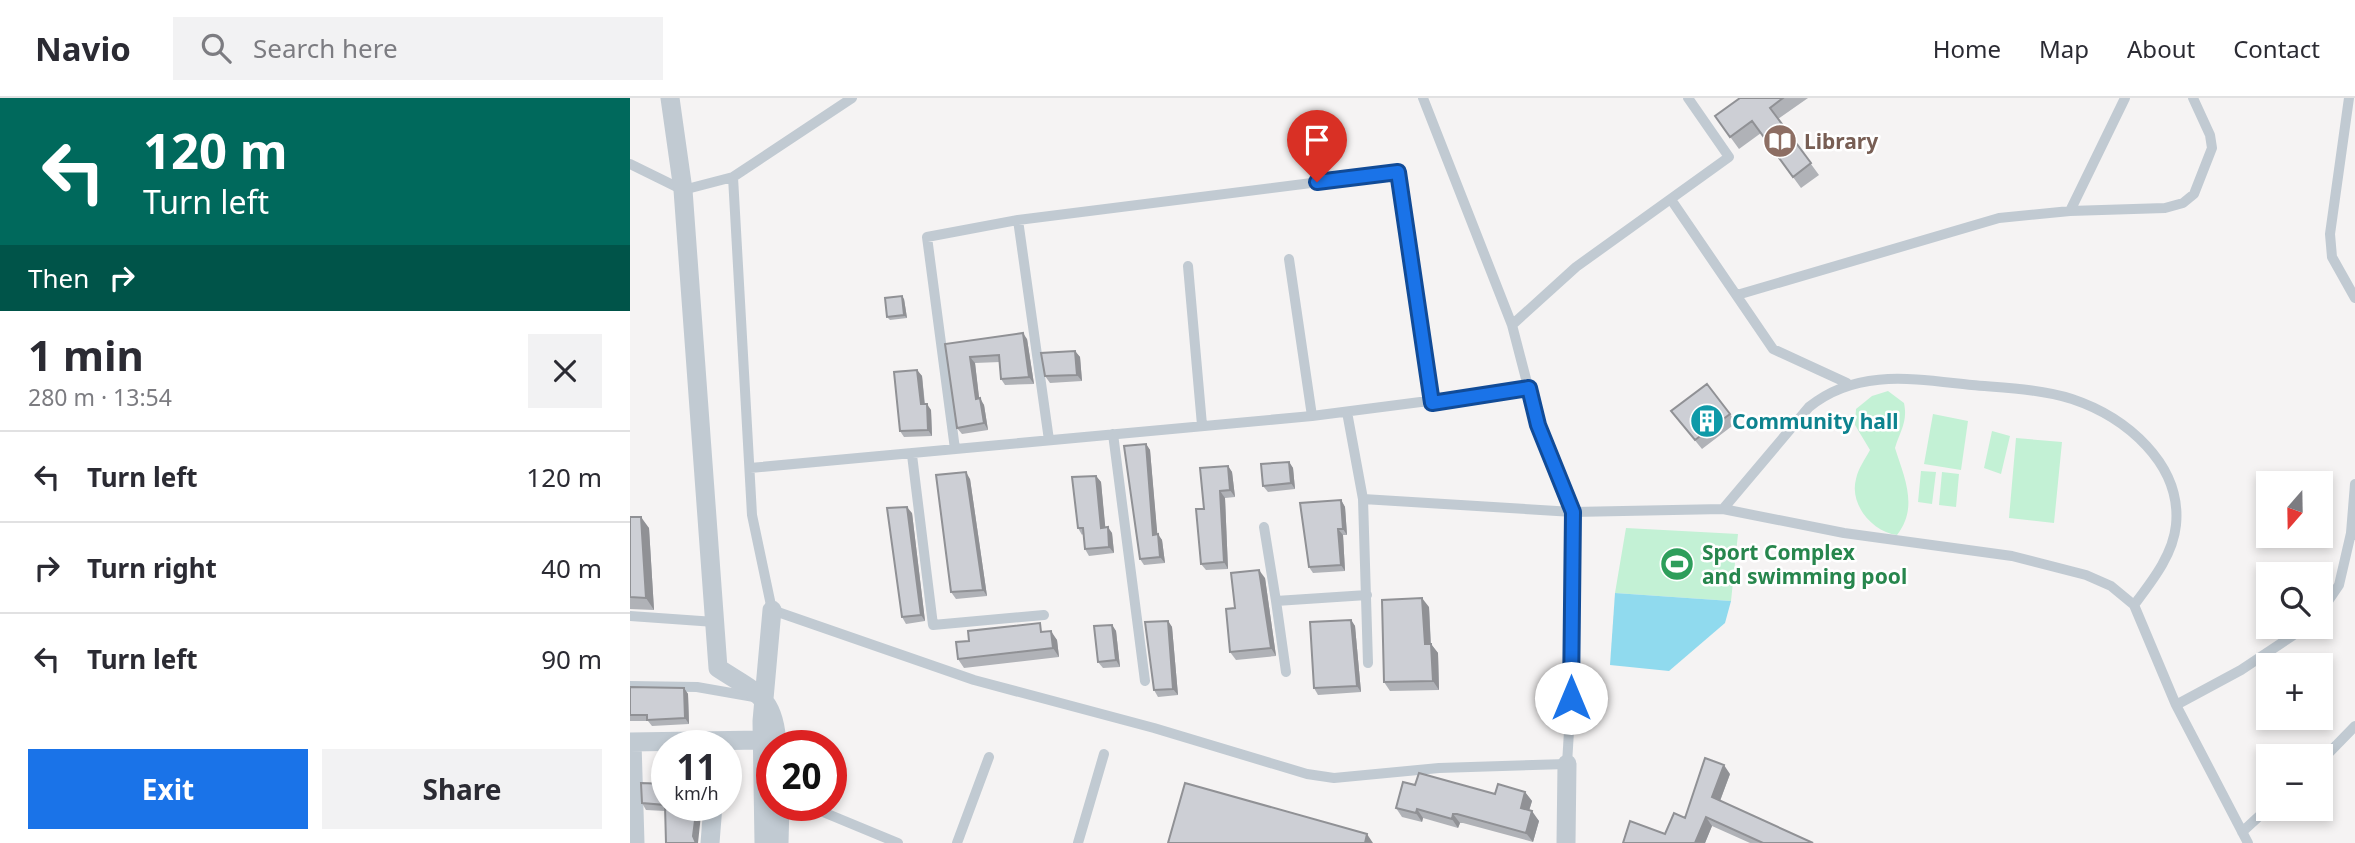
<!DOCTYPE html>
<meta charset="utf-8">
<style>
body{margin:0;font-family:"Noto Sans",sans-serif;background:#f2f2f3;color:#2b2b33;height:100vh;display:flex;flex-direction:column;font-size:26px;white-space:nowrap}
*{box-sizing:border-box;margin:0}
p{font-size:23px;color:#7c7c81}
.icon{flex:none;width:38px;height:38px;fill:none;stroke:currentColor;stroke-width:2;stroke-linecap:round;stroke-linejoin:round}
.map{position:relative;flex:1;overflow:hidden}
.panel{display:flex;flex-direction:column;background:#fff;width:630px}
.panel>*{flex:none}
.guide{background:#00695c;color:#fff;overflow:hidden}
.needle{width:46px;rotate:200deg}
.controls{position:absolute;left:1626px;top:373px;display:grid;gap:14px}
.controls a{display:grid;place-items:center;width:77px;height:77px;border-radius:0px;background:#fff;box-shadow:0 4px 10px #0003;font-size:35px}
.speed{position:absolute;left:21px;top:632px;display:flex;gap:14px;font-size:35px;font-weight:700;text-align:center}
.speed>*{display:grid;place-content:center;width:91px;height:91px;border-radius:50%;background:#fff;box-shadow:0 4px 10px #0003;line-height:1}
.speed small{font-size:18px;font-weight:400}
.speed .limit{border:10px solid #d22;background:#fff;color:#111}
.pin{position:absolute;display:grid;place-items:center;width:60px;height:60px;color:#fff;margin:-72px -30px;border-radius:50% 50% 50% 0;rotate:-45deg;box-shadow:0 0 7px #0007}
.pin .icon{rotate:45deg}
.me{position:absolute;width:77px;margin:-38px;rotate:0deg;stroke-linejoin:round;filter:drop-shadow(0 0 5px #0008)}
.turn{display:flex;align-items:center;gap:24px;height:147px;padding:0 28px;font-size:32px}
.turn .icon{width:91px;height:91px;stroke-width:2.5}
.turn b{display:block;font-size:49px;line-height:60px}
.then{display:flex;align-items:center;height:66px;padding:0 28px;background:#0003;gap:14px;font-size:26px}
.round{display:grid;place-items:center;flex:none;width:74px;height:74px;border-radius:0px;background:#f2f2f3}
.summary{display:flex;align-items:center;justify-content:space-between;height:119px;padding:0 28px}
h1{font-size:42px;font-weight:700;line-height:52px}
.button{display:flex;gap:14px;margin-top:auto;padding:14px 28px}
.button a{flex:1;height:80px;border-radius:0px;background:#1a73e8;color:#fff;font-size:28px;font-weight:700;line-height:80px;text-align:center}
.button a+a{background:#f2f2f3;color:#2b2b33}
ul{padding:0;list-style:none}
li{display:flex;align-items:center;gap:21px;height:91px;padding:0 28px;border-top:2px solid #e1e1e2}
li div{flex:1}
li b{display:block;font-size:26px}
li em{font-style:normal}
header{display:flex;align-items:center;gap:42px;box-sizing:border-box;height:98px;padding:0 35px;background:#fff;border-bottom:2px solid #e1e1e2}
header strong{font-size:33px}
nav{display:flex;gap:38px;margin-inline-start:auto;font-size:24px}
.search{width:490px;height:63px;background:#f2f2f3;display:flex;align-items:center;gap:18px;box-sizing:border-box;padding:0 24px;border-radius:0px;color:#7c7c81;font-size:26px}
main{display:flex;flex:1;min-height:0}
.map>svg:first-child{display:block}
.green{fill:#c3f1d5}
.water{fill:#90daee}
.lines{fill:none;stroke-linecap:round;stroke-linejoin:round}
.lane{stroke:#c1cad2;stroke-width:10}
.street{stroke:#c1cad2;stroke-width:19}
.wall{fill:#b0b2b7}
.shaded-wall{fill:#909195}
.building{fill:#cdcfd5;stroke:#909195;stroke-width:2}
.route-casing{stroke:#114b97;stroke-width:18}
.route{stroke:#1a73e8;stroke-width:12}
.labels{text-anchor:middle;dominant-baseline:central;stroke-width:5;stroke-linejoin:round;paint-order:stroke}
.education-label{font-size:21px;font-weight:bold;fill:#785e54;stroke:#fff;text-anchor:start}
.culture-label{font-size:21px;font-weight:bold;fill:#0d838f;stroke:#fff;text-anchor:start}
.leisure-label{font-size:21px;font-weight:bold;fill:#27864d;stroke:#fff;text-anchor:start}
</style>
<header>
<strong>Navio</strong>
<div class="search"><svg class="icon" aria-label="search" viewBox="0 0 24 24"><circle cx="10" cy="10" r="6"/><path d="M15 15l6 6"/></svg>Search here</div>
<nav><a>Home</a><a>Map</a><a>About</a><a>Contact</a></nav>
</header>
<main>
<section class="panel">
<div class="guide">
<div class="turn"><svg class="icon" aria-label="left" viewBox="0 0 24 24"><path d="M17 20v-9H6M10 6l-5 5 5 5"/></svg><div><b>120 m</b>Turn left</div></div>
<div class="then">Then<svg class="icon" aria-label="right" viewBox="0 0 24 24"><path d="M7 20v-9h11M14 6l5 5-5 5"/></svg></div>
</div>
<div class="summary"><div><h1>1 min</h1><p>280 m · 13:54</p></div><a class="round"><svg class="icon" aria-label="close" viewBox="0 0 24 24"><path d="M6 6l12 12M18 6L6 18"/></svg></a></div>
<ul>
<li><svg class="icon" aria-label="left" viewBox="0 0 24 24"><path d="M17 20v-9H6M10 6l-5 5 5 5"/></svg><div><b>Turn left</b></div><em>120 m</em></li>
<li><svg class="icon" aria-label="right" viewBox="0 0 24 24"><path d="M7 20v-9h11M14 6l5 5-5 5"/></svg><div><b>Turn right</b></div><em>40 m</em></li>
<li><svg class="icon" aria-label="left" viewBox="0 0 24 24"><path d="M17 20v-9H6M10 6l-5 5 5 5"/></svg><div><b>Turn left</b></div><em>90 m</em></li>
</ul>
<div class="button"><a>Exit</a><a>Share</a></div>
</section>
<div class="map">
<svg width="1725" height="745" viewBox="0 0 1725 745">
<rect width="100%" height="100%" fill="#f5f3f3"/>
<!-- green -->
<path class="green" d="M1258,293l16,12c4,19 -4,28 -9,45 9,29 24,59 2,87 -24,-3 -48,-30 -41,-56 2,-10 9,-20 14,-29l-15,-25 1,-16 16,-13z
M1303,316l35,7 -7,49 -37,-6z
M1362,333l18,5 -9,38 -17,-6z
M1386,340l46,4 -8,81 -45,-5z
M1291,373l15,1 -4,32 -14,-2z
M1312,374l17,2 -3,33 -17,-2z
M996,430l112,6 -7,67 -116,-8z"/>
<!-- water -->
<path class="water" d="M985,495l116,8 -6,22 -56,48 -59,-6z"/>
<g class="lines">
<!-- lane -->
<path class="lane" d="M1719,0l-19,136 2,23 23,41
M0,66l53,26 50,-13 119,-79
M103,79l19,338 20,95 202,70 180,48 153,46 27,4 105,-10 128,-4 4,-66 2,-186 -35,-87 -26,-100 -89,-227
M1042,103l101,148 74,34
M1440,113l55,-113
M388,122l31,220
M659,161l23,157
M558,168l14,159
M1107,197l262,-77 71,-7 95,-3 18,-5 11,-9 18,-46 -2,-13 -17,-37
M882,227l64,-58 153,-110 -41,-59
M717,314l16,87
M483,336l32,247
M325,351l-28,-212 91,-17 380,-48 34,231
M282,357l21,170 111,-10
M120,370l562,-52 217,-28
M1093,411l86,-102c48,-39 105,-28 163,-22 34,3 68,4 100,14 54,18 110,65 104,126 -3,30 -24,56 -42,80
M634,429l12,74 91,-6
M1721,435l4,-49
M646,503l10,71
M1690,515l19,-28 12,-52 4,2
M0,518l85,6
M738,565l-5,-164 210,13 150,-3 121,24 168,23 74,19 25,11 23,19 42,100
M0,588l67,1 57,10
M1690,664l35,-36
M176,707l92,38
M1612,734l26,-24
M327,745l32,-86
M448,745l26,-89
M1618,745l-72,-138 65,-35 66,-44"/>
<!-- street -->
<path class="street" d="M40,0l13,92 35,478c38,25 57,28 59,78
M0,644l132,-2
M2,644l3,101
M80,745l3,-38
M134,745l-2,-122 10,-111
M149,745l1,-38
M936,745l1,-79"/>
</g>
<!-- wall -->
<path class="wall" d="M1110,0h68l-30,21 41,56 -18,13 -40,-55 -22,16 -24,-33z
M274,201l3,19 -17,2 -3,-3z
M397,241l7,45 -29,1 -4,-6 -1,-17 -25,1 4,36 5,6 4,25 -26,4 -5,-6 -12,-84z
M445,253l5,6 2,24 -32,2 -5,-7z
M287,272l5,6 3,28 6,6 1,26 -28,1 -4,-6z
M1041,313l59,3 6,9 -34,26z
M516,346l4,6 7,84 5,6 3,23 -21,2 -4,-6z
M659,364l4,6 2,21 -27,3 -5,-6z
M598,368l4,6 3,25 -10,1 3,71 -22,1 -5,-6 3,-55z
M466,378l5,6 4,46 7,5 2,20 -25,3 -4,-7 -2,-15 -1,1 -4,-7z
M340,381l17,117 -31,3 -5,-7z
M711,402l4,7 2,28h-4l2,36 -32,2 -4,-6z
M282,415l13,108 -19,3 -4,-7z
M0,419l19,11 5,82 -24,-1z
M635,480l11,78 -40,4 -6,-8 5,-44z
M799,509l2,37 7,9 1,37 -49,1 -6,-9z
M721,522l4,6 6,66 -43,3 -4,-7z
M538,523l4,6 6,68 -20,2 -4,-7z
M482,527l4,6 4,36 -17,1 -5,-6z
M416,533l11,9 2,17 -95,11 -6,-9z
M0,589l54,1 4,6 1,30 -37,2 -4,-5h-18z
M1100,676l-10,27 93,42h-63l-38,-17 -7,17h-82l42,-9 20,-16z
M37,686l31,58v1h-32l-1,-32 -19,-1 -4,-7z
M785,687l80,9 30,-2 7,9 -3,10 10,10 -6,21 -70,-19h-3l-2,5 -35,-10 -1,4 -20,-5 -6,-9z"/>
<!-- shaded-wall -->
<path class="shaded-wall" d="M272,198l2,3 3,19 -3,-3z
M393,235l4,6 7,45 -5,-7z
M445,253l5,6 2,24 -5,-6z
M340,259l5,6 5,42 -4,-6z
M287,272l5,6 3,34 -4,-6z
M350,300l4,7 4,25 -4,-7z
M297,306l4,6 1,26 -4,-6z
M516,346l4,6 8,91 -5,-6z
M659,364l4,6 2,21 -4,-6z
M598,368l4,6 3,25 -5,-7z
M336,374l4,7 17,117 -4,-6z
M466,378l5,6 5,52 -5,-6z
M590,393l5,7 3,71 -4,-7z
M711,402l4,7 2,28 -4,-6z
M277,409l5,6 13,108 -4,-6z
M11,419l8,11 5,82 -8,-12z
M478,429l4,6 2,20 -5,-6z
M708,431l5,6 2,36 -4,-6z
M528,436l4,6 3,23 -5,-6z
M629,472l6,8 11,78 -5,-8z
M792,500l7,9 2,46 -6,-9z
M721,522l4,6 6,66 -4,-6z
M538,523l4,6 6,68 -5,-6z
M482,527l4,6 4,36 -4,-7z
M421,533l6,9 2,17 -6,-9z
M801,546l7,9 1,37 -6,-9z
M54,590l4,6 1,30 -4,-6z
M1094,667l6,9 -12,32 -6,-9z
M895,694l7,9 -5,16 -6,-9z
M67,707h5l-4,38h-2l-3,-7z
M787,711l6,9 -1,4 -6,-9z
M902,713l7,10 -6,21 -7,-9z
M823,716l7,9 -2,5 -6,-9z
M1076,719l6,9 -7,17h-10z
M737,736l6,9h-8z"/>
<!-- building -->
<path class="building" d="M1110,0h43l-13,10 41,55 -18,14 -41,-56 -22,16 -15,-21z
M272,198l2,19 -17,2 -2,-19z
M393,235l6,44 -28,2 -2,-24 -29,2 6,42 4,-1 4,25 -27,5 -12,-84z
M445,253l2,24 -32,1 -4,-23z
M287,272l4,34h6l1,26 -28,1 -6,-59z
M1077,286l23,30 -35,26 -24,-29z
M516,346l7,91 5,-1 2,23 -20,2 -16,-113z
M659,364l2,21 -28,3 -2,-22z
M598,368l2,24 -10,1 4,71 -23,2 -5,-55h8l-4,-41z
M336,374l17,118 -32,2 -15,-117z
M466,378l5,52 7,-1 1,20 -24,2 -2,-21h-5l-6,-51z
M711,402l2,29h-5l3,36 -32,2 -9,-64z
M277,409l14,108 -19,2 -15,-109z
M0,419h11l5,81 -16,-1z
M629,472l12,78 -41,4 -4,-43 9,-1 -4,-35z
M792,500l3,46h6l2,37 -49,1 -2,-82z
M721,522l6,66 -43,2 -4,-66z
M538,523l5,68 -19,1 -9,-68z
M410,525l1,9 10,-1 2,17 -95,11 -2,-17 13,-1 -1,-10z
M482,527l4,35 -18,2 -4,-36z
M0,589l54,1 1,30 -38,2v-5h-17z
M1075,660l19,7 -12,32 101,46h-50l-57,-26 -11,26h-72l7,-22 35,13 9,-21 11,5z
M789,675l76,21 3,-10 27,8 -4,16 11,3 -6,22 -69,-19h-4l-1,5 -35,-10 -1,4 -20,-5 7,-26 12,3z
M11,685l26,1v21h30l-4,31 3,7h-30l-1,-38 -23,-2z
M555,685l182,51 -2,9h-197z"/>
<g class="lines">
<!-- route casing -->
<g class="route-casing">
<path id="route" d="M687,84l81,-10 34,231 97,-15 9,37 35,87 -2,186"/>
</g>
<!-- route -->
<use href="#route" class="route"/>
</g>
<!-- icons -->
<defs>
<g id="library-disc" transform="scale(1.75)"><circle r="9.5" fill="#8d6e63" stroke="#fff"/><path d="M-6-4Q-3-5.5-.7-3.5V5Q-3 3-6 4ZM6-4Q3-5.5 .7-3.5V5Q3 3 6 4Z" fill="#fff"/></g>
<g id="building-disc" transform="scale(1.75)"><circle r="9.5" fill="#0f9aa8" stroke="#fff"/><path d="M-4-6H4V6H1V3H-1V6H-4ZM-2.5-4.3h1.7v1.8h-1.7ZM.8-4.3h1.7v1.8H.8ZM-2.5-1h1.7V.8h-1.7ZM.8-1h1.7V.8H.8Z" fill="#fff"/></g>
<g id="stadium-disc" transform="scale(1.75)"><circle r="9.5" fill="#2e9e5b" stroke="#fff"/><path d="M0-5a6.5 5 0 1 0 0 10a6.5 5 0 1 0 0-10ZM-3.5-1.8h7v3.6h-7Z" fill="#fff"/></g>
</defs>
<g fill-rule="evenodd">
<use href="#library-disc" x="1150" y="43"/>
<use href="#building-disc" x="1077" y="323"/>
<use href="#stadium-disc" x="1047" y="466"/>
</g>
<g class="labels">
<!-- education labels -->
<g class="education-label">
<text x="1174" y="43">Library</text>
</g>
<!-- culture labels -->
<g class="culture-label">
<text x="1102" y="323">Community hall</text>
</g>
<!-- leisure labels -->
<g class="leisure-label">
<text x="1072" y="454">Sport Complex<tspan x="1072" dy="24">and swimming pool</tspan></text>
</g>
</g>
</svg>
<div class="controls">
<a><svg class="needle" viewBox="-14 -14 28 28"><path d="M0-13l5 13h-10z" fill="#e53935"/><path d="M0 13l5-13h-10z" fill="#7c7c81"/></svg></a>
<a><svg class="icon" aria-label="search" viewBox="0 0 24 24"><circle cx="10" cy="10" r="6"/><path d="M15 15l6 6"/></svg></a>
<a>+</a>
<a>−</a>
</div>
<div class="speed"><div>11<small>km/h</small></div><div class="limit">20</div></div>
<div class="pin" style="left:687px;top:84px;background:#d93025"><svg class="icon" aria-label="arrive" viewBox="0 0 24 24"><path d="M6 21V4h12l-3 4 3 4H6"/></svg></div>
<svg class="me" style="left:941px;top:600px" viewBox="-20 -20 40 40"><circle r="19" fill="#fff"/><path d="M0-13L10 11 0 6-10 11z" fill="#1a73e8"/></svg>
</div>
</main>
